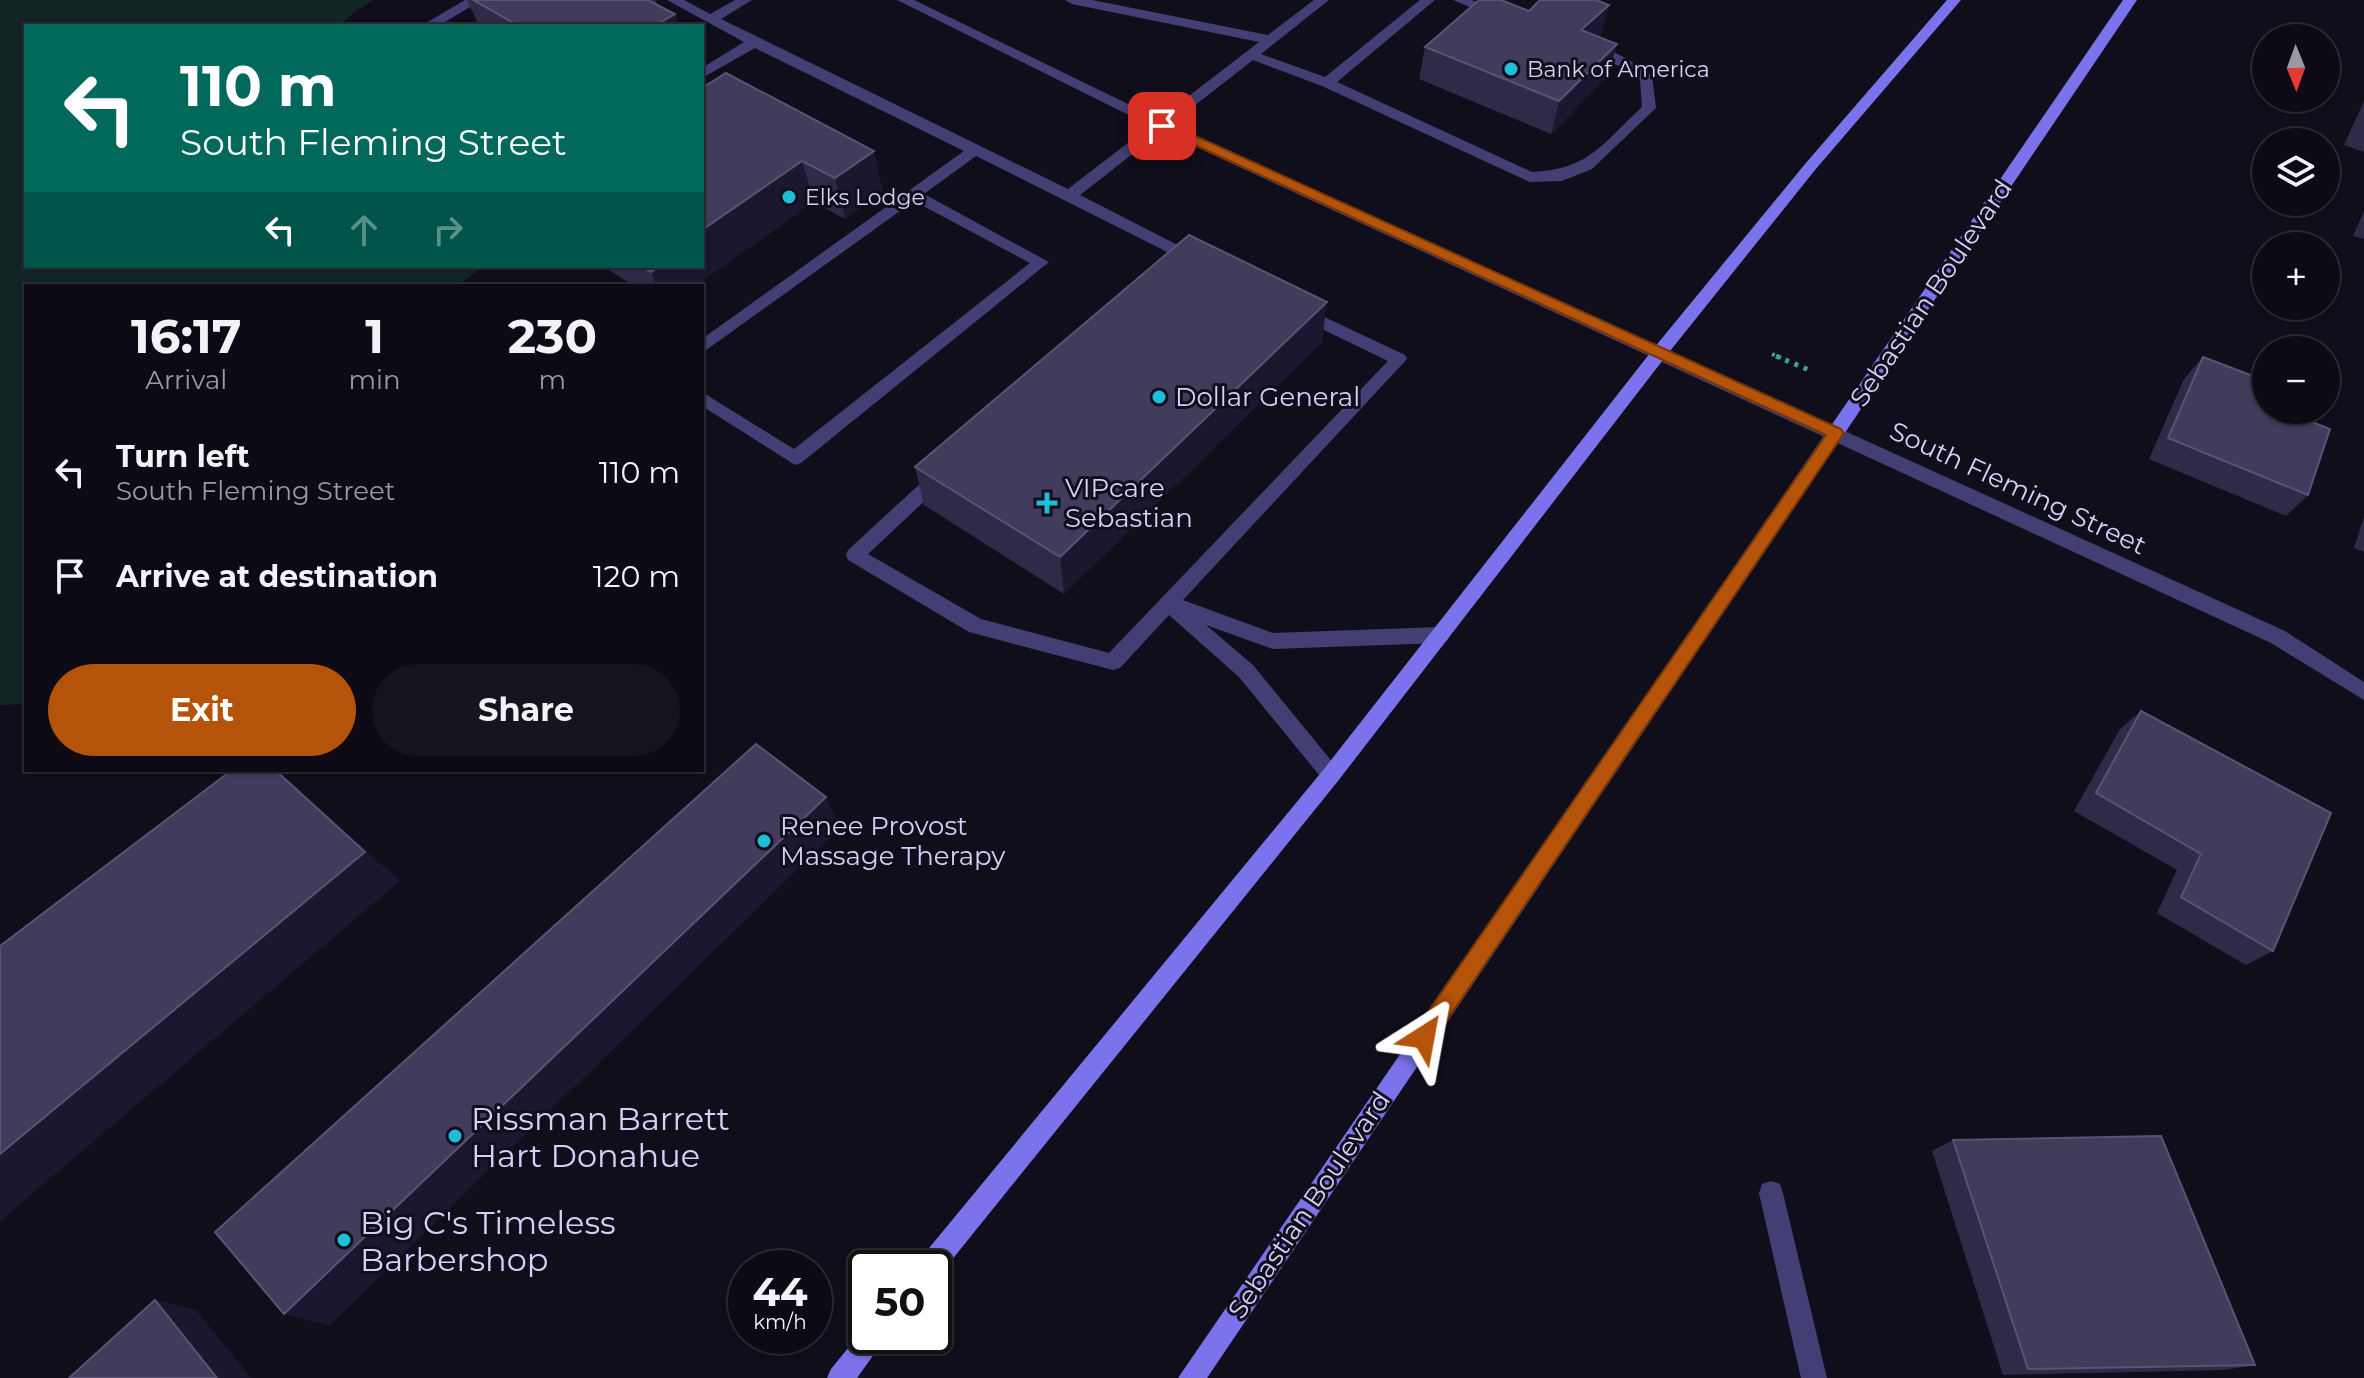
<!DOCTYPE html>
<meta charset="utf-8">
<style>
body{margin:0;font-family:Montserrat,sans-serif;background:#16131e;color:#f1f3f6;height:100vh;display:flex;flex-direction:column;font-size:30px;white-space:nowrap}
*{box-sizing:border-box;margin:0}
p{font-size:26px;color:#9a9aa0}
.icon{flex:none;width:44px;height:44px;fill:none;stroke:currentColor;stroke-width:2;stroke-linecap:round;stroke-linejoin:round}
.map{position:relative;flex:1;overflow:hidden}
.details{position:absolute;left:24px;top:284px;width:680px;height:488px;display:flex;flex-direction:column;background:#0d0a15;border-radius:0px;box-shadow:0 2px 6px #0004,0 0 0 2px #2d2b34}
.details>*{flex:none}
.top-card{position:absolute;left:24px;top:24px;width:680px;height:244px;border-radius:0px;box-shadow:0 2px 6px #0004,0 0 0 2px #2d2b34;background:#00695c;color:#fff;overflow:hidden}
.needle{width:52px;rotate:179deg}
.buttons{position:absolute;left:2252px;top:24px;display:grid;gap:16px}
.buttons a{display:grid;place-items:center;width:88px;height:88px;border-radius:50%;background:#0d0a15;box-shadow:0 2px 6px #0004,0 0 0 2px #2d2b34;font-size:40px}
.speed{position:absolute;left:728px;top:1250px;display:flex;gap:16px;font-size:40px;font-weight:700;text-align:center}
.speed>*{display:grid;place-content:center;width:104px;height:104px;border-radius:50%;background:#0d0a15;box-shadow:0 2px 6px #0004,0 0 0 2px #2d2b34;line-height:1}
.speed small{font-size:20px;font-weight:400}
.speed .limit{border:4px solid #111;border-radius:12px;background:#fff;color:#111}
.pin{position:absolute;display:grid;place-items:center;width:68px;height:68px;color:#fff;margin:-34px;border-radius:16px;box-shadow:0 4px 12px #0006}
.me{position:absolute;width:88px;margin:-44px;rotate:34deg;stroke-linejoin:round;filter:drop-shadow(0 0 6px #0008)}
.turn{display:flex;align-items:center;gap:28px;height:168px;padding:0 24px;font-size:36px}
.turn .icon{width:104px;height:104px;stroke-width:2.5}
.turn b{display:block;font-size:56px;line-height:68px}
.lanes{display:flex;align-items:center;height:76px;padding:0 24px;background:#0003;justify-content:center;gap:40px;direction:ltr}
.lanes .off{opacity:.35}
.eta{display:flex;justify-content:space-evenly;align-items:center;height:136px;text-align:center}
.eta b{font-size:48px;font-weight:700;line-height:56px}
.cta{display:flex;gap:16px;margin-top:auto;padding:16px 24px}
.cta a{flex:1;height:92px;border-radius:48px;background:#b45309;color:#fff;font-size:32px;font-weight:700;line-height:92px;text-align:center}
.cta a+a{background:#16131e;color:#f1f3f6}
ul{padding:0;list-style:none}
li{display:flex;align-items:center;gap:24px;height:104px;padding:0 24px}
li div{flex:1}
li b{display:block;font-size:30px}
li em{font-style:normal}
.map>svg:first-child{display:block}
.green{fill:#122525}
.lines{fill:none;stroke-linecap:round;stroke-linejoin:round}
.path-far1{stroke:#3ca09d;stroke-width:4;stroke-dasharray:3 4;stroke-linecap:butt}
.path{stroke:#3ca09d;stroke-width:5;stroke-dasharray:4 6;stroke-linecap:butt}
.service{fill:#433f75;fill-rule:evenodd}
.minor{fill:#433f75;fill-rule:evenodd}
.tertiary{fill:#433f75;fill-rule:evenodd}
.secondary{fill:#7a73ec;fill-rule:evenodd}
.wall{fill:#302a48}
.shaded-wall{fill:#1c172f}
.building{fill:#423b5b;stroke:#595374;stroke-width:2}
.route{fill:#b45309;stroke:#753606;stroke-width:2}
.poi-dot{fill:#1dbfd8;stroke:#110e1c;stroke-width:3}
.labels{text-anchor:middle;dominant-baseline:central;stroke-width:6;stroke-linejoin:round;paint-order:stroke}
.far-poi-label{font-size:22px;fill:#d6d0f9;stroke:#110e1c;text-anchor:start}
.street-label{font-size:26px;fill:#d6d0f9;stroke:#110e1c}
.poi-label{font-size:26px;fill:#d6d0f9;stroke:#110e1c;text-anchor:start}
.near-poi-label{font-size:32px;fill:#d6d0f9;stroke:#110e1c;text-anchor:start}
</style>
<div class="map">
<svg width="2364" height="1378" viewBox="0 0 2364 1378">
<rect width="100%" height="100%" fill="#110e1c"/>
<!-- green -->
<path class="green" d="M0,0h374l-17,10 -18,16h-313v240h459l-29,20h-430v418l-26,1z"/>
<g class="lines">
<!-- path-far1 -->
<path class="path-far1" d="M1772,354l9,4"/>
<!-- path -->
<path class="path" d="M1776,356l33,14"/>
<!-- service -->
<path class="service" d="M465,0h17l-44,26h-17z
M667,0h17l26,14 25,-14h17l-31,19 347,170 191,-147 -187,-38 -7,-4h27l176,35 46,-35h15l-68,54 64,23 95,-77h15l-98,82 195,90c57,-2 71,-29 110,-65l-2,-27 -14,-11 -43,-18v-6c22,-2 52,18 69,31l4,32 -64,61 -30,12 -32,1 -208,-96 -69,-26 -173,135 123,63 2,4 -8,5 -221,-111 -52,38 125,68 -248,201 -6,2 -93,-59v-14l92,57 236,-186 -116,-62 -212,152v-14l262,-188 -209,-103 -53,30v-10l42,-26z
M1453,0h19l31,13 -12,3z
M1301,306l104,49 2,4 -224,241 90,33 167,-6 7,2 3,6 -3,6 -7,2 -167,6 -67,-24 47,40 85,104 3,6 -3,6 -7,3 -7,-3 -85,-104 -70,-62 -49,53 -7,2 -144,-38 -121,-72 -2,-5 2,-5 87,-80h12l3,5 -3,5 -79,74 113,65 128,34 279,-292 -93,-45 -2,-4z"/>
<!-- minor -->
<path class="minor" d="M1771,1181l9,3 3,9 44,185h-26l-42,-185 3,-9z"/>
<!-- tertiary -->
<path class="tertiary" d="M897,0h17l253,123 1118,508 79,51v18l-93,-57 -1114,-514z"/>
<!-- secondary -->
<path class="secondary" d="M1947,0h14l-146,170 -149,186 -328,425 -400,496 -4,2v-11h-18l4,-9 404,-490 330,-421 151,-184z
M2123,0h14l-930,1378h-29z
M866,1326v10h21l-30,42h-30l4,-9z"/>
</g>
<!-- wall -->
<path class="wall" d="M467,0h189l1,5 18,9 4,12h-200z
M1609,5l-9,32 17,7 -9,32 -57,58 -132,-55 6,-32 104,-36z
M702,88l181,104 -38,27 -31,-17 -111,78 2,6h-70l-33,-20h100z
M2364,101v51l-20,-7z
M2364,211v28l-11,-3z
M1322,342l-258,252 -140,-89 -9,-38z
M2203,357l63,53 42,85 -22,21 -137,-57 35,-80z
M2364,517v35l-10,-4z
M2141,711l132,240 -27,14 -89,-52 20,-43 -103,-59 46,-82z
M1953,1140l302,225 -31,5 -221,5 -71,-224z"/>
<!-- shaded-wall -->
<path class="shaded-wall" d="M1609,5l-9,32 -19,-7z
M675,14l4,12h-25z
M1617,44l-9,32 -57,58 8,-33z
M874,151l9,41 -38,27 -10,-41z
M802,161l12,41 -111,78 2,6 -3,2v-2h-45l-6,-14 9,-6h42v-36z
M1327,302l-5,40 -258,252 -4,-37z
M275,770l18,14 107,97 -400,340v-67z
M826,797l14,31 -511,498 -45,-12z
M155,1300l41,10 55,68h-34z"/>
<!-- building -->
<path class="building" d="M473,0h175l27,14 -21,12h-135z
M1479,0h22l28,11 11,-11h56l13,5 -28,25 36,14 -58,57 -134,-54z
M726,73l148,78 -39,27 -33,-17 -100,69v-142z
M1189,235l138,67 -267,255 -145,-90z
M640,266h20l-9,6z
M2203,357l63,24v29h16l48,19 -22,66 -140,-57z
M2141,711l190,102 -58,138 -92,-54 20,-43 -105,-61z
M756,744l70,53 -542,517 -69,-82z
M232,770h43l90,82 -365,302v-208z
M2161,1136l94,229 -227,4 -75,-229z
M155,1300l62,78h-148z"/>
<!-- route -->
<path class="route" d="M1158,123h9l674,306 3,4 -413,611 -7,3 -8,-3 -3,-7 3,-8 410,-594 -668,-307z"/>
<!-- markers -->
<g class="poi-dot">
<circle cx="1511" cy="69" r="8"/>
<circle cx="789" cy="197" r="8"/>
<circle cx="1159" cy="397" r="8"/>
<path d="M1043 491h8v8h8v8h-8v8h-8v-8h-8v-8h8z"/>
<circle cx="764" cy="841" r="8"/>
<circle cx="455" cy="1136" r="8"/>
<circle cx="344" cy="1240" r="8"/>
</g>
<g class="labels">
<!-- far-poi labels -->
<g class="far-poi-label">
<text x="1527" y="69">Bank of America</text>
<text x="805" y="197">Elks Lodge</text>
</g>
<!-- street labels -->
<g class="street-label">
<text transform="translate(1931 293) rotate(-56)">Sebastian Boulevard</text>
<text transform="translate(2018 488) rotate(25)">South Fleming Street</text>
<text transform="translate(1309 1205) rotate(-56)">Sebastian Boulevard</text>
</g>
<!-- poi labels -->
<g class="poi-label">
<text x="1175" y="397">Dollar General</text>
<text x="1065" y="488">VIPcare<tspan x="1065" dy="30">Sebastian</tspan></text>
<text x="780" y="826">Renee Provost<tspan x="780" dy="30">Massage Therapy</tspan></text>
</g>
<!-- near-poi labels -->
<g class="near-poi-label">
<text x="471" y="1118">Rissman Barrett<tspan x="471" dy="37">Hart Donahue</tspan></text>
<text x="360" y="1222">Big C's Timeless<tspan x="360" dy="37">Barbershop</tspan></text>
</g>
</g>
</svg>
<div class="buttons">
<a><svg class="needle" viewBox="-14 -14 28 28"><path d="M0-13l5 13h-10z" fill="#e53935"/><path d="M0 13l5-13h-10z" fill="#9a9aa0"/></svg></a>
<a><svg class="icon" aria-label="layers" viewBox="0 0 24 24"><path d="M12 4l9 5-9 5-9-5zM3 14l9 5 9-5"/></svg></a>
<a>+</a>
<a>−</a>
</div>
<div class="speed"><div>44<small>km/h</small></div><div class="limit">50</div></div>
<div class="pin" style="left:1162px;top:126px;background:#d93025"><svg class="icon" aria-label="arrive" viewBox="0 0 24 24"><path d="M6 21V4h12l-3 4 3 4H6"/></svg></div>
<svg class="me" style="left:1424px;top:1037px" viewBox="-20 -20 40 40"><path d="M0-17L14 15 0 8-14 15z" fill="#b45309" stroke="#fff" stroke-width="4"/></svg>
<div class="top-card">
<div class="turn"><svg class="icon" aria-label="left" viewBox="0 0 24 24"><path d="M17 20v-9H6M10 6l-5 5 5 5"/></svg><div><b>110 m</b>South Fleming Street</div></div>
<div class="lanes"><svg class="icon" aria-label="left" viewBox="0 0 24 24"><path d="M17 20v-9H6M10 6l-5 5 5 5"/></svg><svg class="icon off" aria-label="ahead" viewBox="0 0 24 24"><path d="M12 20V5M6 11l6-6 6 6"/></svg><svg class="icon off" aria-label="right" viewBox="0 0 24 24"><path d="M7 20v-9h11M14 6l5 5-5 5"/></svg></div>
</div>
<section class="details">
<div class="eta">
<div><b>16:17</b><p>Arrival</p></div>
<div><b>1</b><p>min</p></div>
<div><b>230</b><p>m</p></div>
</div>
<ul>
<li><svg class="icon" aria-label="left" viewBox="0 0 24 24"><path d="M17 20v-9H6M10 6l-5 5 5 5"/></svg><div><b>Turn left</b><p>South Fleming Street</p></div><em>110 m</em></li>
<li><svg class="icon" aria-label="arrive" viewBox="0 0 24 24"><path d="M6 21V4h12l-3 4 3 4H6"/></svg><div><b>Arrive at destination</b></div><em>120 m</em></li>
</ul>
<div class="cta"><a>Exit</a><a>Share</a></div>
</section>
</div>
